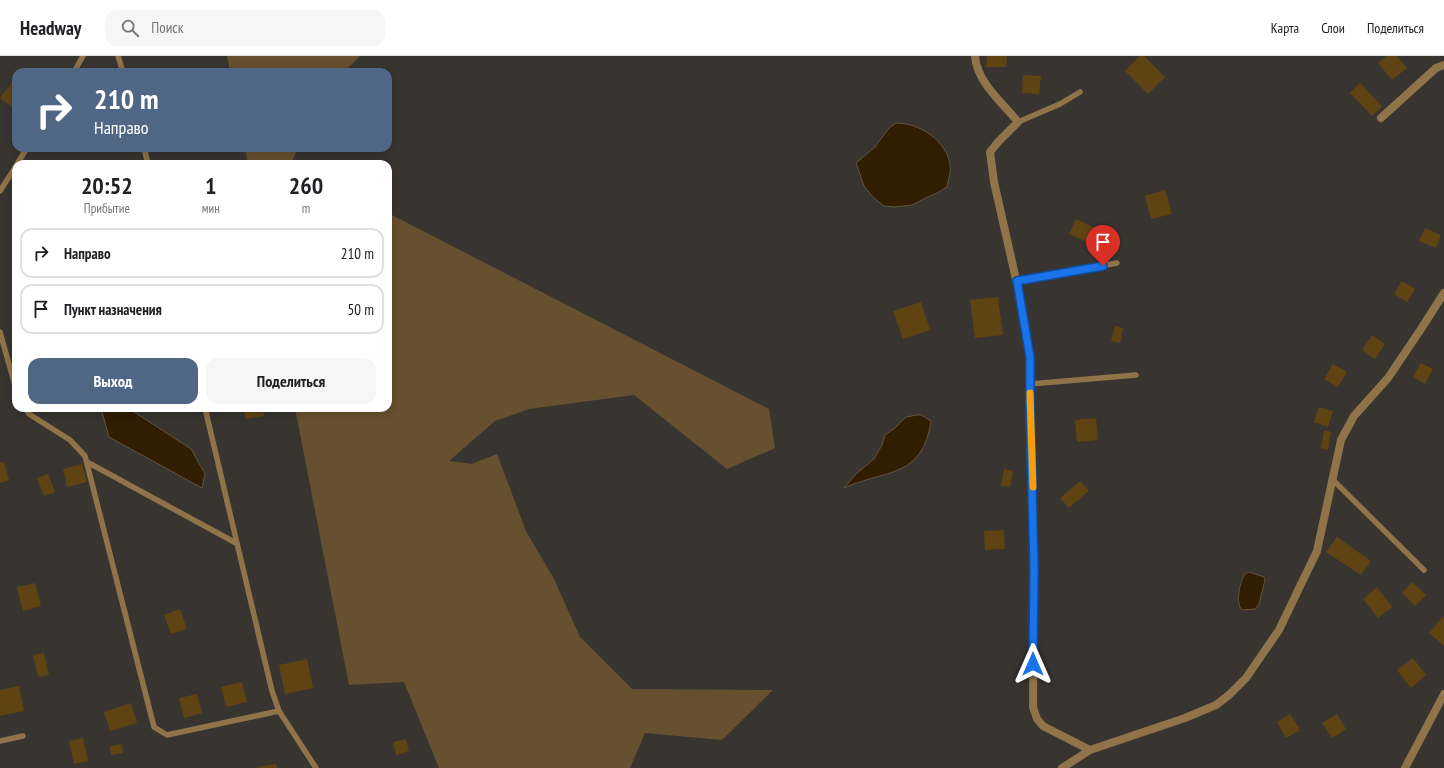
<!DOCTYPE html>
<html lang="ru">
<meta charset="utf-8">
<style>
body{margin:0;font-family:"PT Sans Narrow",sans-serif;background:#f6f6f6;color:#202124;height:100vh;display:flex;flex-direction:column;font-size:15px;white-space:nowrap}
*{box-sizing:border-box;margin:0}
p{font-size:13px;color:#757577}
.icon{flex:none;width:22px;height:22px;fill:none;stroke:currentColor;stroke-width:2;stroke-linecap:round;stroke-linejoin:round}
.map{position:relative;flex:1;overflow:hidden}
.sheet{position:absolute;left:12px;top:104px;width:380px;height:252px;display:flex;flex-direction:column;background:#fff;border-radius:12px;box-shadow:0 2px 10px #0003}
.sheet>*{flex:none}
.hud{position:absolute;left:12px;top:12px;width:380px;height:84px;border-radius:12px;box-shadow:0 2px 10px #0003;background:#4f6685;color:#fff;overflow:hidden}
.pin{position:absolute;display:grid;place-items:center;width:34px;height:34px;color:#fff;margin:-41px -17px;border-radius:50% 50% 50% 0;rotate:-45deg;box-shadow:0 0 4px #0007}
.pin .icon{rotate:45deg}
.me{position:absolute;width:44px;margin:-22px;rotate:0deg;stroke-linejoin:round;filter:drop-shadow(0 0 3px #0008)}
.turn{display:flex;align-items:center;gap:14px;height:84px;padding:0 16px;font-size:18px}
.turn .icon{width:52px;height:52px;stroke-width:2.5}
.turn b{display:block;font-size:28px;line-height:34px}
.eta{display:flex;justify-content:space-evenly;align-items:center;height:68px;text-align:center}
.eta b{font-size:24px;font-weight:600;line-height:28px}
.button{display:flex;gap:8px;margin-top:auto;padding:8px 16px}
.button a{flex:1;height:46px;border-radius:12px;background:#4f6685;color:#fff;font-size:16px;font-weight:600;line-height:46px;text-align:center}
.button a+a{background:#f6f6f6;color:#202124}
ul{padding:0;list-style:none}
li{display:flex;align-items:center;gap:12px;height:50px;margin:0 8px 6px;padding:0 8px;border:2px solid #e0e0e0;border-radius:12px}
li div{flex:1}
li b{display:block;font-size:15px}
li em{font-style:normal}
header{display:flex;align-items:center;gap:24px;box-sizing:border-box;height:56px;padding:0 20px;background:#fff;border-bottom:1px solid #e0e0e0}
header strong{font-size:19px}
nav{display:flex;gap:22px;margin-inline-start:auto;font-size:14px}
.search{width:280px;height:36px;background:#f6f6f6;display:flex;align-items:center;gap:10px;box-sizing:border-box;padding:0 14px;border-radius:12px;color:#757577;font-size:15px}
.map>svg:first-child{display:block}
.green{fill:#67502f}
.water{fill:#311d00;stroke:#62543e}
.building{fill:#604312}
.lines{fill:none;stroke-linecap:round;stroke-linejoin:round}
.service{stroke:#907349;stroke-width:5.5}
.minor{stroke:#907349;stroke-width:8}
.route-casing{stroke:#114b97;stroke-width:10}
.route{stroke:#1a73e8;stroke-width:7}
.slow{stroke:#f59e0b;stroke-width:7}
</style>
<header>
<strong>Headway</strong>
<div class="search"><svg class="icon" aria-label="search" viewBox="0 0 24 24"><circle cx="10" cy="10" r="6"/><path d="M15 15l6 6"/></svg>Поиск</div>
<nav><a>Карта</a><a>Слои</a><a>Поделиться</a></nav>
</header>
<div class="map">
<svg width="1444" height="712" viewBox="0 0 1444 712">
<rect width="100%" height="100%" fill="#383531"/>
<!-- green -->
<path class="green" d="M227,0h133l-16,16h-114z
M245,92h53l-7,15 1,1h-44z
M388,157l381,196 6,39 -48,21 -93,-74 -105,14 -34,12 -46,40 23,3 25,-10 29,77 28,48 26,58 52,52 141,1 -51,50 -77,-7 -15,35h-191l-35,-86 -55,3 -54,-277h93z"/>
<!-- water -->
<path class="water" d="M896,67c24,0 51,18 54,42 1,7 -2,15 -3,22l-10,6 -9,4 -16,8 -18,2 -10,-1 -11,-9 -9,-11 -8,-23 19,-16 14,-19z
M101,352h27l63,41 14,25 -3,14 -93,-51z
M917,359h4l10,6c-9,58 -45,48 -87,67l12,-14 18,-15 8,-14 3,-10 10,-7 11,-11z
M1249,516l15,5 1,3 -6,24 -4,5 -13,1c-7,-7 -2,-29 3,-36z"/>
<!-- building -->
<path class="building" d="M987,0h20l-1,11h-20z
M1140,0h4l21,21 -17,17 -23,-23z
M1387,0h10l10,12 -15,12 -14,-17z
M1023,19l18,1 -2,18 -17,-1z
M12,26l4,3 -1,24 -15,-11z
M1360,27l22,23 -10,10 -22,-23z
M1165,134l7,24 -21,5 -6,-23z
M1076,163l17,8 -6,15 -18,-8z
M1425,172l16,7 -5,13 -17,-7z
M1402,225l13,8 -8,13 -13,-8z
M998,241l5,38 -28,3 -5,-38z
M921,246l9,28 -27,9 -10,-28z
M1115,270l8,2 -3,15 -9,-2z
M1372,279l13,9 -10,15 -13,-9z
M1421,307l12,6 -8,15 -12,-7z
M1333,308l14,8 -9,15 -14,-8z
M1319,351l14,4 -5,16 -14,-5z
M244,352h19l1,8 -19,3z
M1096,362l2,22 -21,2 -2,-22z
M1324,374l7,2 -3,18 -7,-2z
M4,406l5,18 -9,3v-20z
M82,408l5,18 -20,5 -4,-18z
M1004,413l9,2 -3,16 -9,-1z
M48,418l7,18 -11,4 -7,-18z
M1080,425l9,10 -20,17 -9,-10z
M1004,474l1,19 -20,1 -1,-19z
M1337,481l34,24 -10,14 -35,-23z
M1412,526l14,13 -11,11 -13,-13z
M35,527l6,23 -18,5 -6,-24z
M1377,531l15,20 -14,11 -15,-19z
M180,553l7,20 -16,5 -7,-19z
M1443,561l1,1v28l-15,-13z
M44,597l5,22 -11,2 -5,-22z
M1413,602l13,17 -15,13 -14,-18z
M307,603l6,29 -28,6 -6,-29z
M242,626l5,20 -21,5 -5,-20z
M19,630l5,25 -24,5v-26z
M197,638l5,19 -18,5 -5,-20z
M131,647l6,20 -27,8 -6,-19z
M1290,658l10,16 -14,8 -9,-16z
M1337,658l9,15 -14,9 -10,-15z
M83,682l5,23 -14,3 -5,-23z
M406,683l3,12 -13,4 -3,-13z
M122,688l1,9 -12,2 -1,-9z
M276,708l1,4h-19l-1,-1z"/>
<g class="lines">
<!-- service -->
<path class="service" d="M118,0l5,16
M74,16l9,-16
M1018,66l42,-18 20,-12
M144,92l4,16
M17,108l10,-16
M0,135l16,-25
M1017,225l100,-18
M0,276l16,57
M1030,328l106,-9
M25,352l4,6 41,26 15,16 69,271 13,8 112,-24
M205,352l67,283 7,20 37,57
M87,406l149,81
M1332,423l92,91
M0,685l23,-5"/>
<!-- minor -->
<path class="minor" d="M975,0c2,27 28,47 43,66l-20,20 -8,10 4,30 28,124 8,51v50l4,160 -1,140 4,12 6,7 47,24
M1381,62l55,-50 8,-3
M1062,712l28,-18 95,-32 31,-13 13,-10 17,-17 33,-48 38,-79 24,-111 13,-24 34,-38 33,-49 23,-36
M1405,712l39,-74"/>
</g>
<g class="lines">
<!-- route casing -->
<g class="route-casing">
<path id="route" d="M1033,608l1,-97 -4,-160v-50l-13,-76 86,-15"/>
</g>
<!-- route -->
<use href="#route" class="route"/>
<!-- slow -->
<path class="slow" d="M1030,337l3,94"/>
</g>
</svg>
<div class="pin" style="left:1103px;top:210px;background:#d93025"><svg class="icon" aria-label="arrive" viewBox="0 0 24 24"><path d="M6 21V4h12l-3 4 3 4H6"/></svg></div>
<svg class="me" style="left:1033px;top:608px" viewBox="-20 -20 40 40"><path d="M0-17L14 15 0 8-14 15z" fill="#1a73e8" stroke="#fff" stroke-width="4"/></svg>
<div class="hud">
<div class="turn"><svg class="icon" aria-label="right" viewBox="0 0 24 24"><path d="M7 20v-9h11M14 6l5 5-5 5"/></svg><div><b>210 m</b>Направо</div></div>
</div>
<section class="sheet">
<div class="eta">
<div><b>20:52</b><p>Прибытие</p></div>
<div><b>1</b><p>мин</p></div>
<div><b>260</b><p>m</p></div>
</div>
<ul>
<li><svg class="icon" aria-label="right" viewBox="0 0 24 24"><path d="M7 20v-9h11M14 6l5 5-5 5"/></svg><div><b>Направо</b></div><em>210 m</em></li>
<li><svg class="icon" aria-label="arrive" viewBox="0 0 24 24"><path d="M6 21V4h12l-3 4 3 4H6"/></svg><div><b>Пункт назначения</b></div><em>50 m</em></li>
</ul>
<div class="button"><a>Выход</a><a>Поделиться</a></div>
</section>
</div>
